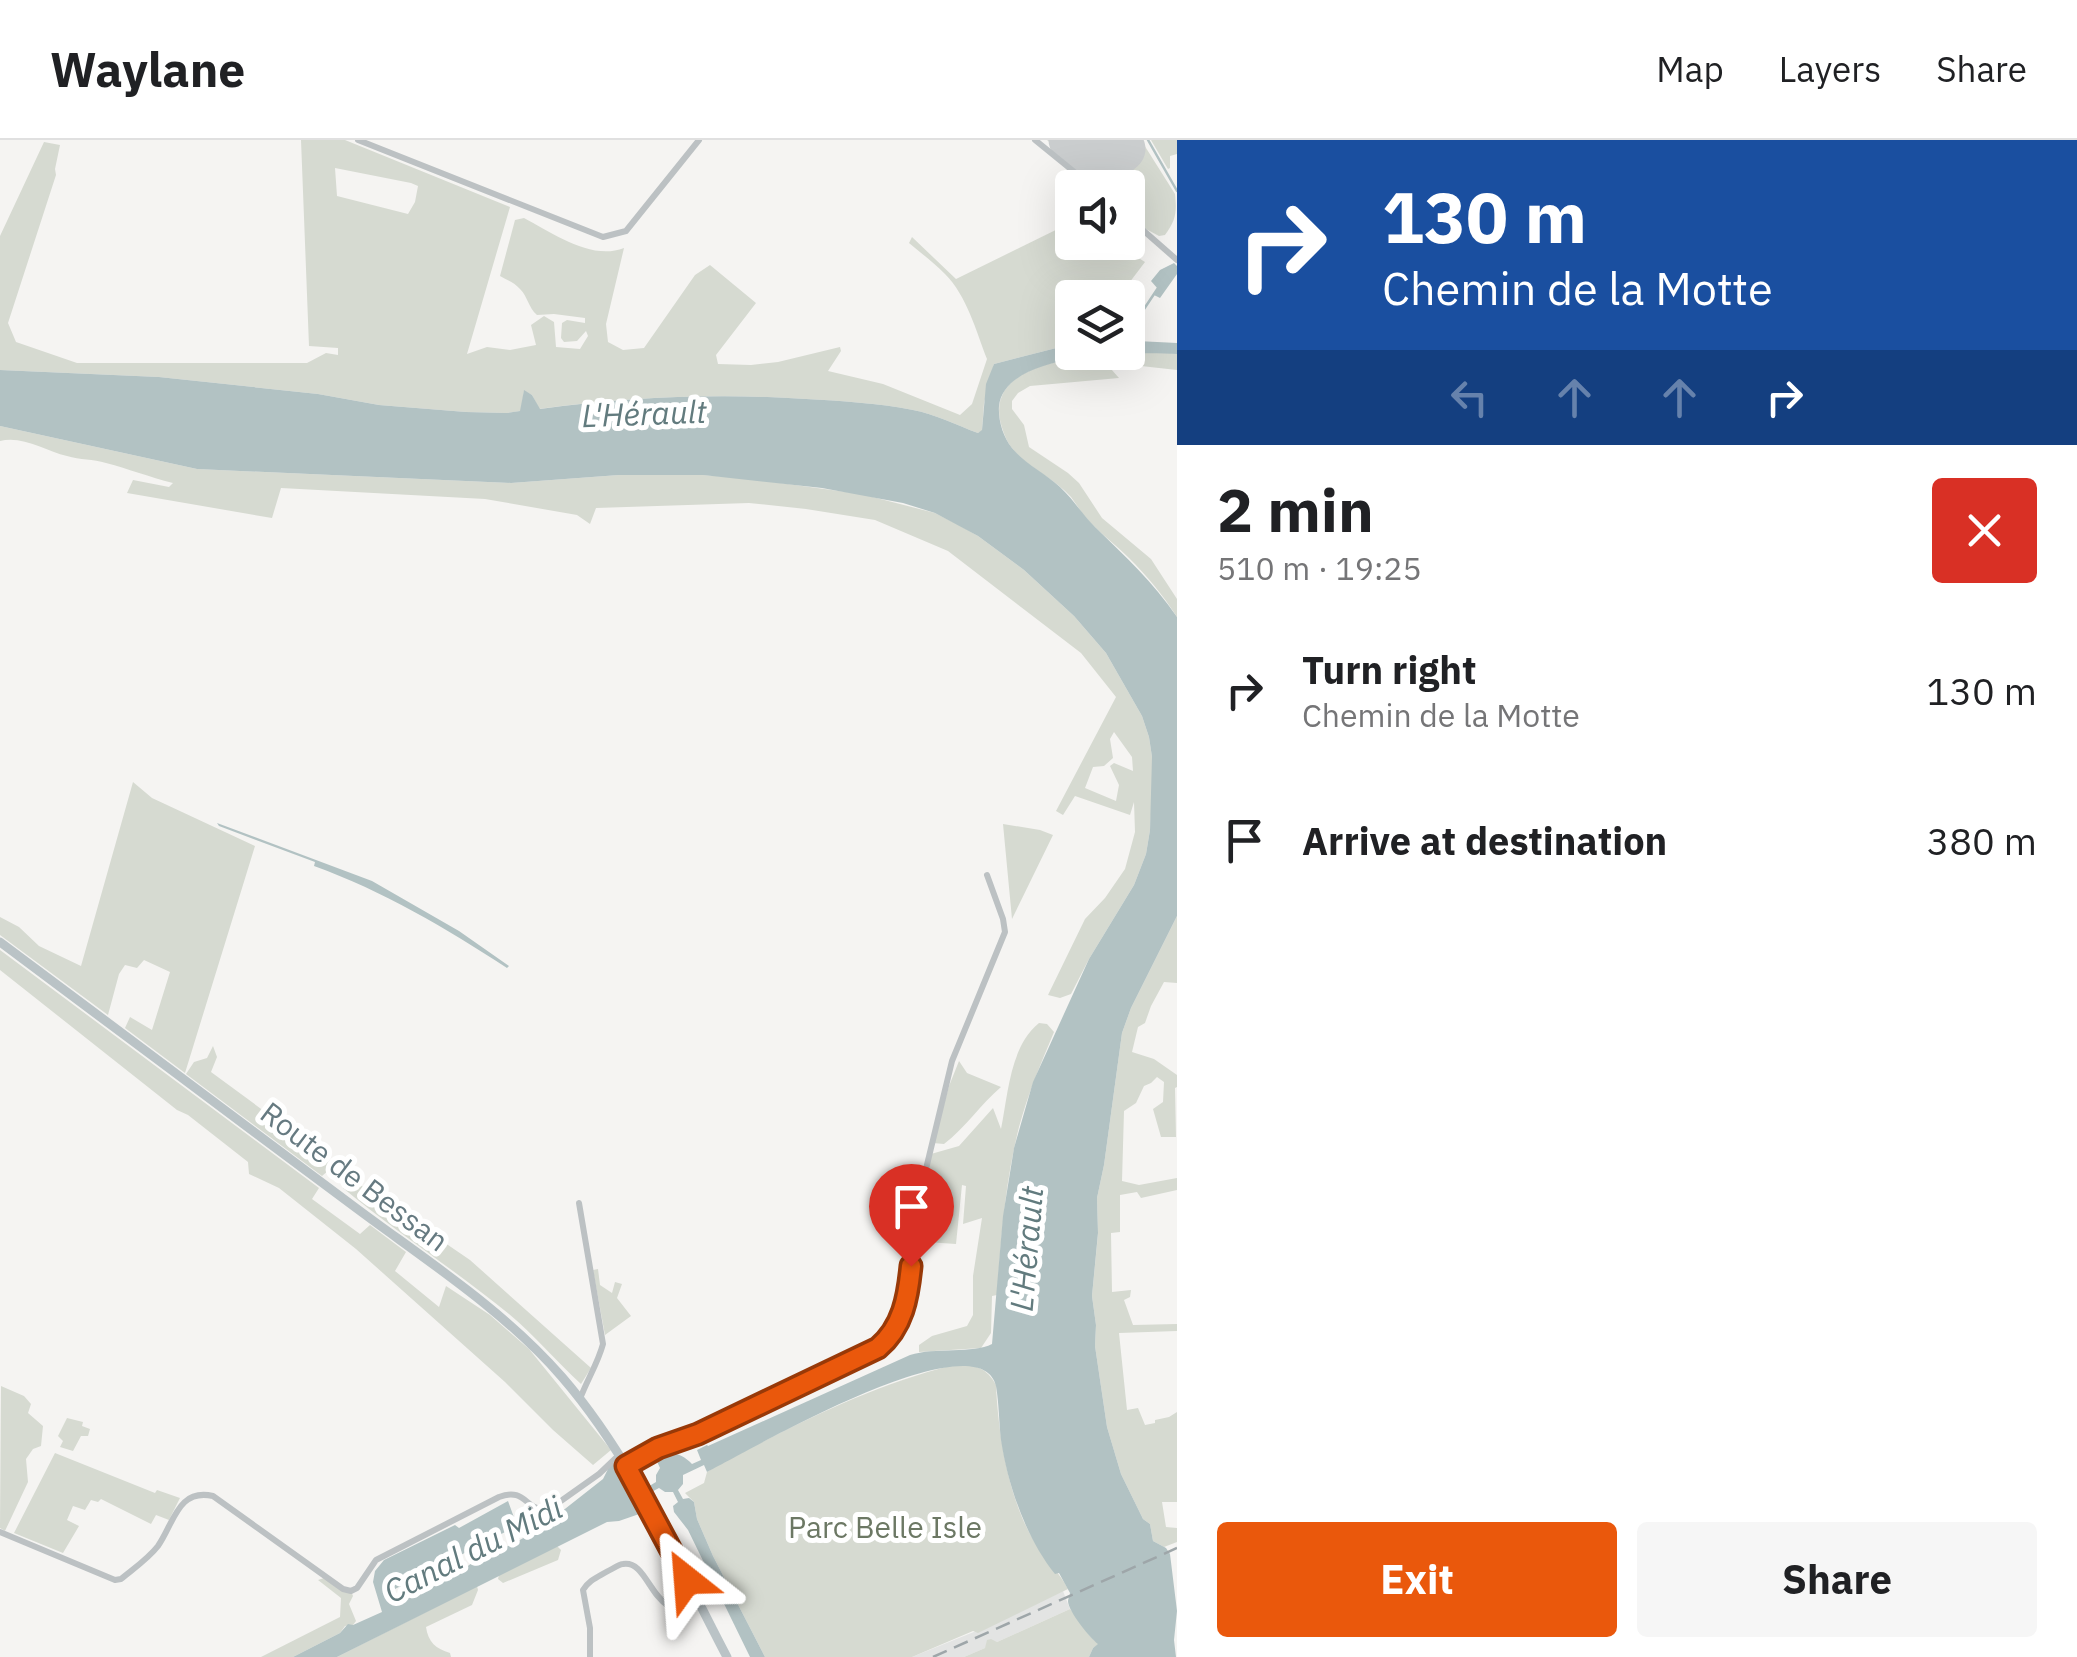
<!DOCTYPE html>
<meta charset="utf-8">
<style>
body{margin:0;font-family:"IBM Plex Sans",sans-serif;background:#f6f6f6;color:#202124;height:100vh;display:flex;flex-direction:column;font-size:38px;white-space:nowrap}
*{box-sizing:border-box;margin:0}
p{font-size:32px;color:#757577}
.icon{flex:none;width:55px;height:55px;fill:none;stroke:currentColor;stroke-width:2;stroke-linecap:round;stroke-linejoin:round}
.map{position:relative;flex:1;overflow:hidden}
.sheet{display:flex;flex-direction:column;background:#fff;width:900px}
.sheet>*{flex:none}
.guide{background:#1a4fa0;color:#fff;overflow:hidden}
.fabs{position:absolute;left:1055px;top:30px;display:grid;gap:20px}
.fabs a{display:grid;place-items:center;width:90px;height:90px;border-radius:10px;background:#fff;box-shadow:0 10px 40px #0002;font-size:50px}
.pin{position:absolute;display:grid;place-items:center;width:85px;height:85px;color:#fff;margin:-102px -42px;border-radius:50% 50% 50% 0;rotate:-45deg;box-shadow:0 0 10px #0007}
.pin .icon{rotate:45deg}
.me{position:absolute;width:110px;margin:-55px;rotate:332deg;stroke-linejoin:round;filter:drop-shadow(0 0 8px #0008)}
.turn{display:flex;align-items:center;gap:35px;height:210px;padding:0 40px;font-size:45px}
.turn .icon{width:130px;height:130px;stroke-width:2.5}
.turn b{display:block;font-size:70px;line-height:85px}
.lanes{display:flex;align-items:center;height:95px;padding:0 40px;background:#0003;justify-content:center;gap:50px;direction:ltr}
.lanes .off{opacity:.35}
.round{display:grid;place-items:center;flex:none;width:105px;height:105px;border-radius:10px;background:#f6f6f6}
.summary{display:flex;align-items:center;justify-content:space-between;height:170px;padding:0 40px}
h1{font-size:60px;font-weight:700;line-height:75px}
.button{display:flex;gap:20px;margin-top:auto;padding:20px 40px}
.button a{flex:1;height:115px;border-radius:10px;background:#ea580c;color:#fff;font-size:40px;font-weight:700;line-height:115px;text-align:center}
.button a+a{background:#f6f6f6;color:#202124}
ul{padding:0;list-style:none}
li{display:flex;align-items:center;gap:30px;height:150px;padding:0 40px}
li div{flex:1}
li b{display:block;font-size:38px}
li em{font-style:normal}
header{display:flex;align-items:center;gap:60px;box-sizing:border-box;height:140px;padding:0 50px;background:#fff;border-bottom:2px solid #e0e0e0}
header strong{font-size:48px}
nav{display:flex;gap:55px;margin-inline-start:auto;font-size:35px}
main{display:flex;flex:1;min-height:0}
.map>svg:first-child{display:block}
.built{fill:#e3e4e3}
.green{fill:#d6dad1;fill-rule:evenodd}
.water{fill:#b2c2c3}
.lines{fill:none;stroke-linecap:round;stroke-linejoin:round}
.stream{stroke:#b2c2c3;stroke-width:2.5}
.runway{stroke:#cacdce;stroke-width:45}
.street{stroke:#bcc1c3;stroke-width:6}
.secondary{stroke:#bac3c6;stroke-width:9}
.rail{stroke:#9ea6a9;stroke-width:2.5;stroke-dasharray:15 8;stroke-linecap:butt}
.route-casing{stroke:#983908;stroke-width:25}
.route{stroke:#ea580c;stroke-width:18}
.labels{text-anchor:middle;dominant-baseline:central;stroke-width:10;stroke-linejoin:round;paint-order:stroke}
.street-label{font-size:30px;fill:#667a81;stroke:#fff}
.park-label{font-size:30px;fill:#6c7864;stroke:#fff}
.water-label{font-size:32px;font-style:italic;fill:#627b7e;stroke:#fff}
</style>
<header>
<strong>Waylane</strong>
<nav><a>Map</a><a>Layers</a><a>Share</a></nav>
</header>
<main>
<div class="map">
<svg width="1177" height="1517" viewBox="0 0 1177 1517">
<rect width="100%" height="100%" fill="#f5f4f2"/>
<!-- built -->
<path class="built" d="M1063,1451l7,18 -73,33 -4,-1 -8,7 -21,9h-52l79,-32z"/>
<!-- green -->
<path class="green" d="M301,0h44l165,67 -43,147 20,-7 23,3 26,-5 -5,-20 13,-9 10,6 2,25 24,2 8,-13 -2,-5 -9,10 -13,1 -3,-4 1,-15 5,-3 18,3v-5l-31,-4 -17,1c-9,-8 -9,-18 -17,-26 -5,-6 -13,-9 -20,-13l15,-56 9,-2c29,15 67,43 100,30l-18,76 2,18 15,8 21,-2 51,-73 15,-10 46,38 -40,52 2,9 33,1 27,-3 62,-15 1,4 -13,20 55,13 77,31 12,-11 15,-45c-11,-28 -20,-63 -42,-85 -11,-11 -24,-21 -36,-31l3,-6 44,42 116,-57v20h56v-20l12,10 -3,25 8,5 -25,33 4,2 -52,1v46l-78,20 -10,39 -2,28 -4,2c-22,-8 -43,-19 -65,-23 -36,-7 -71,-9 -107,-11 -89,-6 -179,-2 -267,10l-7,-14 -8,-4 -3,20 -14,2 -41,-1 -87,-7 -61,-11 -159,-17 -159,-7v-134l44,-94 16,3 -5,24 1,6 -48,148 8,19 61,21h230l19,-10 12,2v-7l-29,-2zM335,28l76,15 7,3 -3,16 -7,12 -71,-18z
M1047,0h94l34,54c2,18 1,26 -10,41l-6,1 -15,-8v-4l-16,-14v-22l-26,-1z
M1151,0h26v14l-7,2v12l-2,1z
M1140,209l37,5v16l-36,-4 -5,-8z
M1117,214l1,4 -7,11 8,9 -89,8 -12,7 -6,8v8l12,16 5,22 39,26 11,10 23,35 49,41 26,40v18c-14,-22 -30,-41 -48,-59 -13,-13 -28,-24 -40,-37 -7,-7 -12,-16 -18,-24 -16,-18 -46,-31 -59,-49 -6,-7 -10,-19 -12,-28 -11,-57 78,-63 117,-66z
M0,286l197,43 314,14 108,-8h84l40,3 118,16 74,19 22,11 21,12 46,34 50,46 32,37 36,63 7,21 3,20v42l-2,31 -4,24 -12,31 -45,74 -18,35 -11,4 -12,-3 37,-76 20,-21 20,-29 10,-37 -1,-30 -4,13 -55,-19 -12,19 -7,-4 60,-114 -35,-44 -133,-102 -73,-31 -69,-11 -57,-6 -153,5 -6,16 -13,-9 -92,-16 -204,-11 -9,30 -145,-25 6,-13 36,7 4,-4c-24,-6 -44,-14 -67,-20 -13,-4 -26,-3 -39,-7 -21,-5 -45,-21 -67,-15zM1114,592l18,25 1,14 -19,-8 -4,3 9,19 -3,16 -31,-13 8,-21 11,-1 9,-8 -3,-19z
M133,642l19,16 103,48 -70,227 -60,-45 5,-11 22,13 18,-58 -26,-12 -7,8 -12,-3 -6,9 -11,41 -108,-80v-18l19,10 20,19 42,20z
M1003,684l37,6 13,5 -41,84z
M1177,776v67l-13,-1 -13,24 -6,17 -7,4 -6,25 22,7 23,16v12l-2,1 1,49h-15l-8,-28 10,-7 1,-20 -7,-5 -6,6 -7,3 -8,17 -12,8 -2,70 17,4 38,-7v12l-36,8 -4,-6 -17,3v37l-9,1 1,59 19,-2 -1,7 -6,3 9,25 44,-1v7l-58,2 8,77 11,-2 7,17 10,-2v-3l14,-3 8,-5v90h-15l4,25 11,1v14l-13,5 -11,-6 -3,-17 -7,-5 -22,-45 -14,-47 -12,-81 1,-21 -4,-29 6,-62 -1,-36 7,-33 18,-132 9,-25z
M0,810l319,238 -7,11 48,35 10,-9 36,27 -11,19 44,36 7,-21 44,29 39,34 82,101 -18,15 -40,-35 -48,-48 -149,-133 -77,-61 -30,-14 -1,-12 -60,-47 -11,-5 -177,-140z
M1039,883l8,1 7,8c-13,31 -26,62 -35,95 -14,55 -18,112 -22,168l-5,1 -1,37 -10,15 -62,4v-7l13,-9 35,-10 6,-11v-39l9,-58 -19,6 3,-38 -4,-1 -6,59 -30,-2 6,-60 9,1 -14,-3 4,-26 28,-8 34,-38 8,21c7,-34 9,-83 38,-106z
M213,906l4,11 -6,15 125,92 -14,12 -136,-102 8,-12 13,-4z
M959,921l8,12 34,14c-20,17 -36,41 -57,57l-11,-1 16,-57z
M350,1038l120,82 121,108 -10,16c-25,-23 -47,-49 -72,-70 -54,-44 -113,-82 -166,-126z
M598,1129l2,16 12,8 3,-11 7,2 -5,14 14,18 -26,19 -12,-65z
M953,1225c19,-1 33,1 43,20 2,48 13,118 40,159 10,16 23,28 32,45l-90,44 -5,-2 -61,26h-147l-52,-101 -16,-37 -3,-17 -9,-9 19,-10 3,-11 9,-6c78,-41 151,-79 237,-101z
M1,1246l23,10 7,8 -3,9 15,13 -2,20 -8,3 -7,10 2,23 -23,49 -5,-3z
M67,1278l16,4 -1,4 8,3 -2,7h-7l-8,15 -13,-4 3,-6 -5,-5z
M55,1313l100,40 2,-3 23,8 -11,22 -13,-5 -5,9 -50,-25 -3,3 -7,-2 -6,10 -12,-4 -6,14 12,6 -16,27 -49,-20z
M557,1406l4,4 -3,10 -55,23 -5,-4 1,-4z
M327,1437l24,14 2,5 -4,8 7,17 -3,4 -8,1 -5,7 -47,24h-32l79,-40 1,-19 -23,-18z
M477,1446l1,4 -6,15 -46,22c2,15 10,22 24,26l1,4h-114z
M1070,1469c11,11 15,26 29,35l-6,4 -4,9h-125l21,-9 2,-8 4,-1 6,3z"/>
<!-- water -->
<path class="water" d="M1174,123l3,3v8l-17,24 -6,-3 4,-6 -7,-8 9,-11z
M1137,201l40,2v11c-41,-2 -172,-3 -178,52 -1,14 4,31 13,42 13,16 33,25 48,39 13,12 22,27 35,40 30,29 58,55 82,90v299l-46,92 -9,25 -18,132 -7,33 1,35 -6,63 4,29 -1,21 12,81 14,47 22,45 7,5 3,17 13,7 4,6 7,57 -3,29 2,17h-87l4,-9 5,-4c-8,-6 -30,-33 -30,-43 0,-3 2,-5 2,-8l-11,-20 -4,1c-29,-36 -47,-88 -54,-134 -2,-17 -2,-37 -5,-54 -17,-71 -253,68 -289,86l-3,-7 -21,10v9l-5,6 5,9 6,-1 5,4 3,17 16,37 52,101h-15l-62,-127 -14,-18 -1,-6 5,-4 -5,-10h-8l-6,-4 -21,11 7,13 -26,9 -12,1 -270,135h-44l47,-24 8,-9 5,1 29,-13 -9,-30 2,-11 9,-11 71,-35 4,3 49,-27 8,22 -3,5 -118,61 -2,5 6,8 30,-13 30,-16 14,-11 40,-18 29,-17 61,-48 7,-14 7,-2 19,31 20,-12v-7l4,-7 -5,-11c14,-7 27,-4 37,7l9,-4 -4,-10 10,-5 1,1 202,-91c25,-8 63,-1 82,-11l11,-128 11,-68 19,-66 56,-123 45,-74 12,-31 4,-24 2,-73 -3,-20 -7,-21 -36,-63 -32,-37 -50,-46 -46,-34 -43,-23 -32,-10 -81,-15 -119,-13h-84l-108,8 -314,-14 -197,-43v-56l159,7 159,17 61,11 87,7 41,1 13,-2 4,-21 8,5 8,14c87,-12 178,-16 266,-10 36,2 71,4 107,11 22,4 43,15 65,23l4,-3 4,-46 8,-20 78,-20v8h56v-10z
M217,683l155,58 87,50 50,35 -2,2c-61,-40 -124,-77 -193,-102l1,-4 -96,-36z"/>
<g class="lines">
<!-- stream -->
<path class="stream" d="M1148,0l29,51
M1128,189l8,-8 22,-33"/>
<!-- runway -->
<path class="runway" d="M1071,0l29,29 23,-20 -7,-9"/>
<!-- street -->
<path class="street" d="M358,0l245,97 23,-6 73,-91
M1035,0l59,48
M1128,77l49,43
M579,1063l24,141c-5,19 -16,36 -23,55
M626,1327l32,-19 40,-14 159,-74 21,-12 12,-12 16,-34 19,-129 27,-112 53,-129 -2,-13 -16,-44
M0,1392l115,48 6,-1c12,-10 27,-20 37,-33 16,-23 20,-58 55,-50l130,93 8,2 6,-3 19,-28 123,-63c29,-11 26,18 52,11l48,-34 20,-19
M590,1517v-29l-7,-38c6,-10 15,-13 25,-19 3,-1 11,-7 15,-7 29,-5 28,64 77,40"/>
<!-- secondary -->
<path class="secondary" d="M0,802c117,88 235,175 352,263 72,54 151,104 210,172 71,82 115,185 165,280"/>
<!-- rail -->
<path class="rail" d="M933,1517l244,-109"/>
</g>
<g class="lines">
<!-- route casing -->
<g class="route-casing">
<path id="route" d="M687,1440l-61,-114 32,-18 40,-14 180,-86c25,-21 30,-51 33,-82"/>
</g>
<!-- route -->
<use href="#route" class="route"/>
</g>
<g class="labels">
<!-- street labels -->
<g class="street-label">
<text transform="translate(355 1036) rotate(37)">Route de Bessan</text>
</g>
<!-- park labels -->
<g class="park-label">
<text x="885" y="1386">Parc Belle Isle</text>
</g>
<!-- water labels -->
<g class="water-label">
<text transform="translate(644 273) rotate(-2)">L'Hérault</text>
<text transform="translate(1026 1109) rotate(-85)">L'Hérault</text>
<text transform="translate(473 1409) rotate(-27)">Canal du Midi</text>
</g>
</g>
</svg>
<div class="fabs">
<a><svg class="icon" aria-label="sound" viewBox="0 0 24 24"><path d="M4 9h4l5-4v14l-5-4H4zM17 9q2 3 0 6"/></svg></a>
<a><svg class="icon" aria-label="layers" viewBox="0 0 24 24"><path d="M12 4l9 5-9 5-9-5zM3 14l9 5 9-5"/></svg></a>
</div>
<div class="pin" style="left:911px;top:1126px;background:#d93025"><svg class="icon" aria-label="arrive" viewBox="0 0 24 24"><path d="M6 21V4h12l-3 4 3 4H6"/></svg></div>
<svg class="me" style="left:687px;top:1440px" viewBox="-20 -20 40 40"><path d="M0-17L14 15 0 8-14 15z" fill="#ea580c" stroke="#fff" stroke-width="4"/></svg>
</div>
<section class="sheet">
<div class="guide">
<div class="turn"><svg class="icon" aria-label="right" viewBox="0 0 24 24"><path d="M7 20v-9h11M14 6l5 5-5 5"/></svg><div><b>130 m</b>Chemin de la Motte</div></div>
<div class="lanes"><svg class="icon off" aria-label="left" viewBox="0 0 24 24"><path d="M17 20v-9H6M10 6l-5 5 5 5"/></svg><svg class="icon off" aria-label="ahead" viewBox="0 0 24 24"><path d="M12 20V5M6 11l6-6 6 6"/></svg><svg class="icon off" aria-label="ahead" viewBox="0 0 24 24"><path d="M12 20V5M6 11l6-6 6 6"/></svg><svg class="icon" aria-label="right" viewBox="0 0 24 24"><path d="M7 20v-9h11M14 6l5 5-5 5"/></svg></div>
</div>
<div class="summary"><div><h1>2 min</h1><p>510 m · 19:25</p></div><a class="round" style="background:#d93025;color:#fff"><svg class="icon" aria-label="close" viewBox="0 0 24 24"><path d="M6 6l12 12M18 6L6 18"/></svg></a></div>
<ul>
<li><svg class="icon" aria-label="right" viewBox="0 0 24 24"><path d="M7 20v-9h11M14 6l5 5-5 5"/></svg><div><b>Turn right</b><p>Chemin de la Motte</p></div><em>130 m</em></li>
<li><svg class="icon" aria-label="arrive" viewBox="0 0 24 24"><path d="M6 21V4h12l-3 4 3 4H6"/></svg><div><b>Arrive at destination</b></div><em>380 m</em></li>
</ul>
<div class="button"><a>Exit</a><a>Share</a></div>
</section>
</main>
